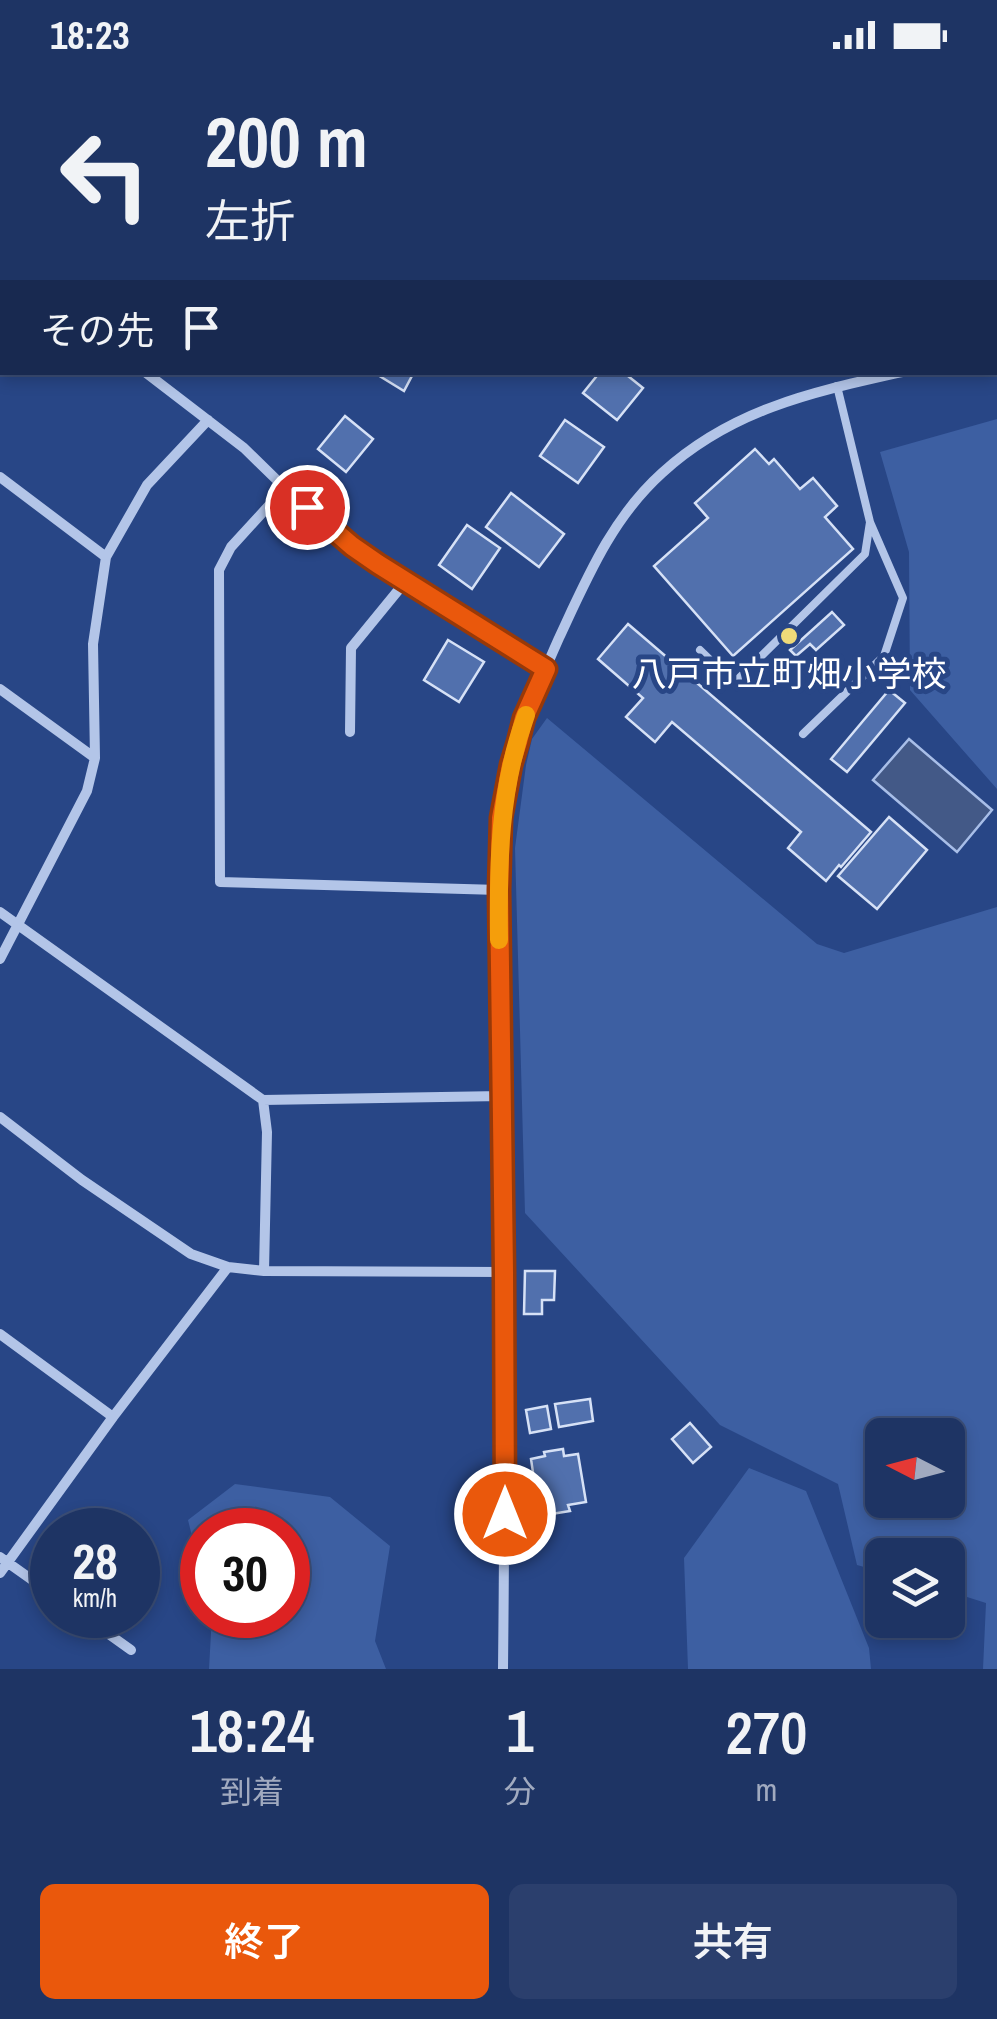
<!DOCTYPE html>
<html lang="ja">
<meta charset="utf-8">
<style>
body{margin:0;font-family:"Archivo Narrow","Noto Sans JP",sans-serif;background:#2b3f6d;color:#f1f3f6;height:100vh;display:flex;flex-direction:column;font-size:38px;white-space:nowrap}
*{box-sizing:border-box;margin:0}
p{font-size:32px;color:#a1aabf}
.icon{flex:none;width:55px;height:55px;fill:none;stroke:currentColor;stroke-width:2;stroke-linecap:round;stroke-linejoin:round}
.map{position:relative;height:1599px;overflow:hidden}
.side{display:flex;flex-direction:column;background:#1e3464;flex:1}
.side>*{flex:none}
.guide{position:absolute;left:0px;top:0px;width:998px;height:305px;box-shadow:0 5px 15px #0003,0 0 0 2px #3c4f78;background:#1e3464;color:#f1f3f6;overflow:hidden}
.needle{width:65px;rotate:276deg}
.tools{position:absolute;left:865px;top:1348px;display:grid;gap:20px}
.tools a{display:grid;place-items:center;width:100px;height:100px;border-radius:15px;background:#1e3464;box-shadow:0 5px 15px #0003,0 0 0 2px #3c4f78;font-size:50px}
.speed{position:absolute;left:30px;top:1438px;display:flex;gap:20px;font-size:50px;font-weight:700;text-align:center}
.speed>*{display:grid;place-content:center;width:130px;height:130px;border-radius:50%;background:#1e3464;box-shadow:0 5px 15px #0003,0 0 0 2px #3c4f78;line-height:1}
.speed small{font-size:25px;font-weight:400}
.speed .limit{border:15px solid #d22;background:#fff;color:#111}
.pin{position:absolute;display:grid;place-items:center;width:85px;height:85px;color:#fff;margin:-42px;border:5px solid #fff;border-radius:50%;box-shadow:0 2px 10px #0007}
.me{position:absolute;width:110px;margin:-55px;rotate:0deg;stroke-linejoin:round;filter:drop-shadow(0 0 8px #0008)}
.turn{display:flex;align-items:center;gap:35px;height:210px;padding:0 40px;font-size:45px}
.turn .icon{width:130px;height:130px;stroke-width:2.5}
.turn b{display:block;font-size:70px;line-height:85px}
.then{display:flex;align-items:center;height:95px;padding:0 40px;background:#0003;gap:20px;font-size:38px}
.eta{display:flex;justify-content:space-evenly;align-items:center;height:170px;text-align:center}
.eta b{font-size:60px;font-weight:600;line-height:70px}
.button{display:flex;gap:20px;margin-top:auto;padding:20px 40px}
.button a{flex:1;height:115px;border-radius:15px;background:#ea580c;color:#fff;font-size:40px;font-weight:600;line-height:115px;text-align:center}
.button a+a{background:#2b3f6d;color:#f1f3f6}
.status{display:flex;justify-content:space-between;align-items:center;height:70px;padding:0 50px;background:#1e3464;direction:ltr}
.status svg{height:28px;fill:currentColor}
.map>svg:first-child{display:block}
.green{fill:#3d5fa2;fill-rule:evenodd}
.water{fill:#435987;stroke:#a8bee8;stroke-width:2.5}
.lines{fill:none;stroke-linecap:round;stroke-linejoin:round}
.stream{stroke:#a8bee8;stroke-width:9}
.building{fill:#5170ad;stroke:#d6e1f6;stroke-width:2.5}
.lane{stroke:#b3c5e8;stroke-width:8}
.street{stroke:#b3c5e8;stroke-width:10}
.route-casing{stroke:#983908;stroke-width:25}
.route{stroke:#ea580c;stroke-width:18}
.slow{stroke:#f59e0b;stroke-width:18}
.poi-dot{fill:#efda79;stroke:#284686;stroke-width:4}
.labels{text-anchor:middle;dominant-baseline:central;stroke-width:10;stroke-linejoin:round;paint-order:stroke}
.poi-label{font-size:35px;fill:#fff;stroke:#284686}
</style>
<div class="status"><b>18:23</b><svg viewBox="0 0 49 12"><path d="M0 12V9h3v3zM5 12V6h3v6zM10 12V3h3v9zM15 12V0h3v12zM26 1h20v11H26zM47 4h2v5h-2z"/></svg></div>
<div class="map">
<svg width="997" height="1599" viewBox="0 0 997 1599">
<rect width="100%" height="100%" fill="#284686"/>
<!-- green -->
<path class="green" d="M997,349v370l-87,-99 -1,-138 -29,-100z
M547,648l270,226 27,9 153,-46v762h-14l3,-66 -38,-12v-36h-66v17l-25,-7 -19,-81 -118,-59 -195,-212 -10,-365 11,-83 6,-26zM882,1365h66v65h-66z
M749,1398l57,23 63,157 2,21h-183l-4,-111z
M235,1414l95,13 60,49 -15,95 11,28h-177l3,-54h76v-85h-86v47l-14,-57z"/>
<!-- water -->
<path class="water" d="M909,669l83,71 -35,42 -84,-72z"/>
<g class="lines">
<!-- stream -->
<path class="stream" d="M995,139l2,-1"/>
</g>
<!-- building -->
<path class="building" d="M601,0h44l1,2h-45z
M889,0h38l1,2h-39z
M373,302h41l-10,19z
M600,302h23l20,16 -26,32 -34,-27z
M345,346l28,23 -27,33 -28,-23z
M565,350l39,27 -26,36 -38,-27z
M755,379l14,15 5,-5 26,30 13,-11 24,28 -12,11 28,32 -120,107 -79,-90 54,-48 -13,-15z
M511,423l53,41 -25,33 -53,-40z
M467,455l33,23 -28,41 -33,-24z
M832,542l12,13 -28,25 -6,-6 -14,12 -6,-6z
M628,554l243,208 -30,35 -2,-2 -13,16 -38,-33 13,-16 -129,-110 -17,20 -29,-25 17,-19 -45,-39z
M448,570l36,22 -25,40 -35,-22z
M889,620l16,13 -58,69 -16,-13z
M889,747l38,33 -50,59 -39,-33z
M525,1201h30l-1,29h-12v14h-18z
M590,1329l3,22 -34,6 -4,-23z
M547,1336l4,23 -21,4 -4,-23z
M690,1353l21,24 -18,16 -21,-24z
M563,1379l1,7 14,-2 8,48 -18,3 2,6 -25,4 -4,-23 -5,1 -5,-34 14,-3 -1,-4z"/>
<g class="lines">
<!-- lane -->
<path class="lane" d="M700,580l34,33 131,-129 5,-32 -33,-136
M803,664l81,-78 19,-58 -33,-76"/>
<!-- street -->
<path class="street" d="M796,0l1,2
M42,2l4,-2
M0,27l2,-2
M0,205l2,3
M995,282l2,-1
M145,302l99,76 41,40 67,59 193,122
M0,407l106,80
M285,418l-54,59 -12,23 1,312 279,8
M0,619l95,69
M350,662l1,-84 54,-66
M0,842l263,188 4,32 -3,139
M0,889l87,-168 8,-33 -2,-114 13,-87 41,-72 61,-65
M263,1030l238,-4
M0,1047l82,63 109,74 37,13 36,4 240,1
M0,1264l113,83
M0,1487l52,37
M0,1503l113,-156 115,-150
M82,1545l49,35
M503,1599c2,-184 2,-367 -2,-551 -1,-57 -1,-115 -2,-173 0,-60 -2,-121 12,-180 10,-44 30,-86 48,-127 28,-60 53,-120 103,-165 70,-64 151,-81 240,-101"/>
</g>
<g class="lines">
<!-- route casing -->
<g class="route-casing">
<path id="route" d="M307,437l45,39 26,18 168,105 -22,49 -6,24 -7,23 -10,53 -2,72 5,382 1,242"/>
</g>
<!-- route -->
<use href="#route" class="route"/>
<!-- slow -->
<path class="slow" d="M499,870c-1,-78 0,-151 27,-225"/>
</g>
<!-- markers -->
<circle class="poi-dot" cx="789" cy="566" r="10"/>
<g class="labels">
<!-- poi labels -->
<g class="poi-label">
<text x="789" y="603">八戸市立町畑小学校</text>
</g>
</g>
</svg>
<div class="tools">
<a><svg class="needle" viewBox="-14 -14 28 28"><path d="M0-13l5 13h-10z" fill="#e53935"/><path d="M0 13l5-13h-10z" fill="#a1aabf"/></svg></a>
<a><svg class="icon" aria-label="layers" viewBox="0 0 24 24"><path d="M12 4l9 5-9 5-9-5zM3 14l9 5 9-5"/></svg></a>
</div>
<div class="speed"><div>28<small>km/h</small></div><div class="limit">30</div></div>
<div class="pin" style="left:307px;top:437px;background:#d93025"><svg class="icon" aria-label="arrive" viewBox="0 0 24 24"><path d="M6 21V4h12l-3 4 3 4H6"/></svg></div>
<svg class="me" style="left:505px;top:1444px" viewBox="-20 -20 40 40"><circle r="17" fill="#ea580c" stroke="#fff" stroke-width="3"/><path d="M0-11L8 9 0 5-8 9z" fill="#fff"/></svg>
<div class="guide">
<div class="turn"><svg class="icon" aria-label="left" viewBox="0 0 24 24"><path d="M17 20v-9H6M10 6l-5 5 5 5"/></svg><div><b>200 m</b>左折</div></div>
<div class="then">その先<svg class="icon" aria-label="arrive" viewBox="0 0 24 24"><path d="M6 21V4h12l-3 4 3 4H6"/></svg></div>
</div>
</div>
<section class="side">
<div class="eta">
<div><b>18:24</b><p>到着</p></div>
<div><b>1</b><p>分</p></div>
<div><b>270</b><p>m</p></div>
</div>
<div class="button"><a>終了</a><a>共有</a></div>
</section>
